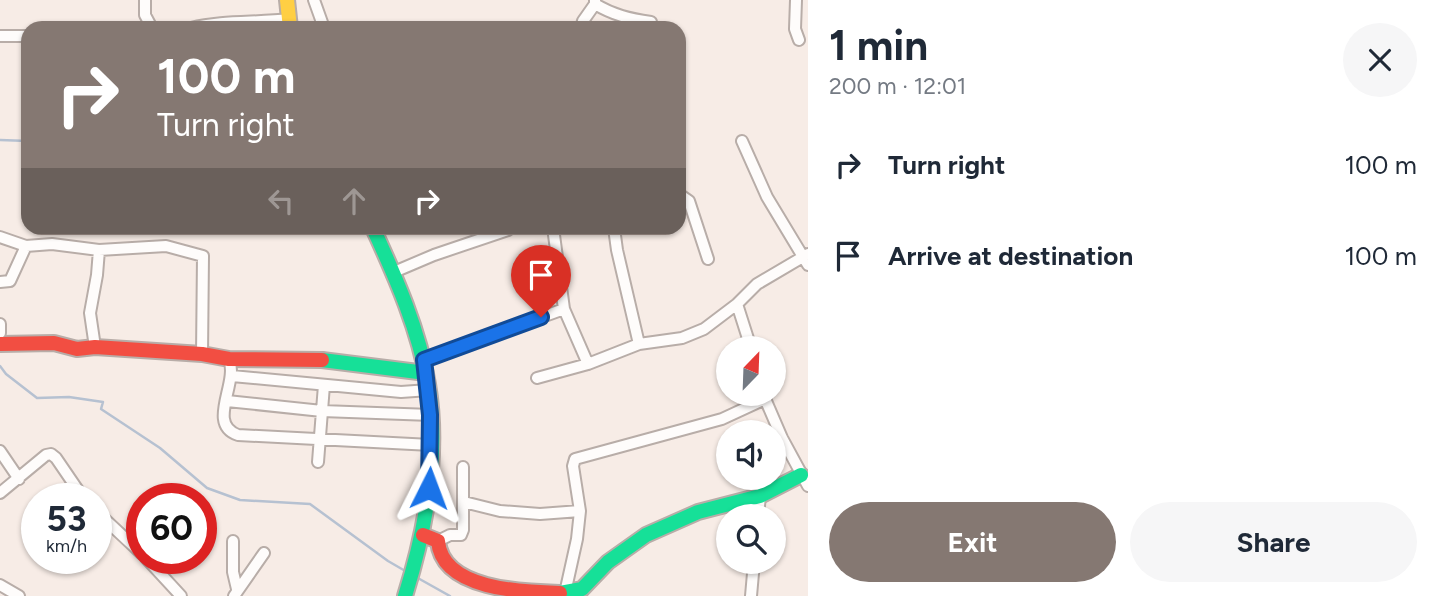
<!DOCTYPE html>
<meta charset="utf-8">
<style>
body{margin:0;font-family:Figtree,sans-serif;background:#f6f6f7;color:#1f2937;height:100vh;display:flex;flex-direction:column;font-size:26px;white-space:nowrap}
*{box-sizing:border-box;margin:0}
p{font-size:23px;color:#747a83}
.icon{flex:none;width:38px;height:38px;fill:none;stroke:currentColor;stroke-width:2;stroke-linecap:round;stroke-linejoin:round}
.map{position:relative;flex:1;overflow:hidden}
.side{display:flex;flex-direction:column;background:#fff;width:630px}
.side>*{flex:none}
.hud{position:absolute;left:21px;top:21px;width:665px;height:214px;border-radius:21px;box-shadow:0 2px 5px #0004;background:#857872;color:#fff;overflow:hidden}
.needle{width:46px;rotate:23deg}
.controls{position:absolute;left:716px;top:336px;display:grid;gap:14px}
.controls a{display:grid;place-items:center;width:70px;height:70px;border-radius:50%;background:#fff;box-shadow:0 2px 5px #0004;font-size:35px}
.speed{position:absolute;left:21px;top:483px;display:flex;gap:14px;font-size:35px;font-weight:700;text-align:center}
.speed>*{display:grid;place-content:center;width:91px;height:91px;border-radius:50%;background:#fff;box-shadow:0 2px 5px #0004;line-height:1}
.speed small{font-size:18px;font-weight:400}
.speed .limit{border:10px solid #d22;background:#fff;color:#111}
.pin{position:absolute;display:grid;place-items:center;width:60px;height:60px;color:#fff;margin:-72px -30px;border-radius:50% 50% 50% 0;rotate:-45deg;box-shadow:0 0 7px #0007}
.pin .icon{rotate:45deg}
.me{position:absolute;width:77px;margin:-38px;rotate:3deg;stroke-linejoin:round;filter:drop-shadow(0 0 5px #0008)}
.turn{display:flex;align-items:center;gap:24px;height:147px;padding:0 21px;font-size:32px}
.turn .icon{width:91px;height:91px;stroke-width:2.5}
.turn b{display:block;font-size:49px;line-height:60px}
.lanes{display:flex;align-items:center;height:66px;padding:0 21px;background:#0003;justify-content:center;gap:35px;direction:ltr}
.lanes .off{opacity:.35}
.round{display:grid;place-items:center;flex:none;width:74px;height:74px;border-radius:37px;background:#f6f6f7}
.summary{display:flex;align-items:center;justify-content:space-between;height:119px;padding:0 21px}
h1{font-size:42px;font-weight:700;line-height:52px}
.action{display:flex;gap:14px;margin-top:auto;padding:14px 21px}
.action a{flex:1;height:80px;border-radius:42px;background:#857872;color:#fff;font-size:28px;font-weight:700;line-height:80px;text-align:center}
.action a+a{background:#f6f6f7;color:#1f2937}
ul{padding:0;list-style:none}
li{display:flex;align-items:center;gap:21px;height:91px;padding:0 21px}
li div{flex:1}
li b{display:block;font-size:26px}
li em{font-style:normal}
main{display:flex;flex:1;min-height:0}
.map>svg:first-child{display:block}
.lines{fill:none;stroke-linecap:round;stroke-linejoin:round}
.stream{stroke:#b6c1d1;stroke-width:2.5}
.street-casing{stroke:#b8ada8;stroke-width:14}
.fast-casing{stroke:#b8ada8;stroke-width:18}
.slow-casing{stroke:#b8ada8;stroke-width:18}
.jam-casing{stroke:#b8ada8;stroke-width:18}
.street{stroke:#fefcfb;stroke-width:10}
.fast{stroke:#16e098;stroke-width:14}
.slow{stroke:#ffcf43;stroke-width:14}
.jam{stroke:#f24e42;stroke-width:14}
.route-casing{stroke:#114b97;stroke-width:18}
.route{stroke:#1a73e8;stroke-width:12}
</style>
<main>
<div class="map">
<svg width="808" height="596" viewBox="0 0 808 596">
<rect width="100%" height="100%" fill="#f7ece6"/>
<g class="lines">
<!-- stream -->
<path class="stream" d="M0,140l28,1
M0,366l6,8 31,24 32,-1 34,5 -2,7 59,39 47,40 33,12 70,4 78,57 19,11
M416,577l34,19"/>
<!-- street casing -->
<g class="street-casing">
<path id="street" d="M145,0v15l7,13
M314,0l10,28
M796,0l-1,29 4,11
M595,4c18,11 35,15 56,18
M191,28c32,-8 65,-5 98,-9
M581,28l2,-7 12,-17v-4
M0,36h28
M742,141l25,56 41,68
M679,194l10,7 19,58
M614,228l3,22 22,94
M0,237l26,9
M394,272l40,-17 74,-25 2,-2
M0,282l10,-1 16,-35 26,-2 47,6 67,-4 37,10 -1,98
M737,304l14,44
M564,309l24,55
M0,324v9
M95,347l-5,-34 7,-38 2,-25
M229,359c10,24 -23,65 9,76l193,10
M424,360l140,-51 -10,-74
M232,376l169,16 28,-2
M537,378l51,-14 51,-20 43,-6 22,-9 33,-25 20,-20 51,-30
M763,394l19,44 26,48
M227,401l95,10 109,4
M0,451l19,28
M318,462l6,-77
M0,493l46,-38 5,-1 5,4 28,41
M464,502l36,9 40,3 40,-3
M96,511l46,43
M758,516l2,-20
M233,541v31l4,17
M438,541l12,-6h11l2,-5v-63
M146,558l35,38
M0,585l19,11
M565,593l12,-54 3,-28 -7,-45 2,-7 147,-40 43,-20
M234,596l30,-43
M751,596l3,-34"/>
</g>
<!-- fast casing -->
<g class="fast-casing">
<path id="fast" d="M373,228c23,50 46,102 55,156 12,71 -2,145 -23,212
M322,360l104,13
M560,593l22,-4 26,-27 38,-27 52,-23 62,-16 41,-21"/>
</g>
<!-- slow casing -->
<g class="slow-casing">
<path id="slow" d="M287,0l3,28"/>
</g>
<!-- jam casing -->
<g class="jam-casing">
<path id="jam" d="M0,344l54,-1 23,6 18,-2 107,7 27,5 93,1
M423,535l15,6c4,49 85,51 122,52"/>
</g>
<!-- street -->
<use href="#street" class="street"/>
<!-- fast -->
<use href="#fast" class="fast"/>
<!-- slow -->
<use href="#slow" class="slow"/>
<!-- jam -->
<use href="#jam" class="jam"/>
</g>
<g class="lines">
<!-- route casing -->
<g class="route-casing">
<path id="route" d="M429,488l1,-73 -6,-55 117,-43"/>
</g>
<!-- route -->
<use href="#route" class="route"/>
</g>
</svg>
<div class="controls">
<a><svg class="needle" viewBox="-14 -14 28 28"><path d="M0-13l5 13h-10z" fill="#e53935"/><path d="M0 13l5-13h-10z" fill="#747a83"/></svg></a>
<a><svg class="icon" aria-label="sound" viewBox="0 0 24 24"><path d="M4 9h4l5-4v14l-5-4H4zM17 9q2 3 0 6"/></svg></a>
<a><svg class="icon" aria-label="search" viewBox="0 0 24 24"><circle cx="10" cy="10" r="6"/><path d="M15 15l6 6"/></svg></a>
</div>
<div class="speed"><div>53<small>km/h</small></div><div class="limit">60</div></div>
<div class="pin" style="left:541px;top:317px;background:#d93025"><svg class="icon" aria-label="arrive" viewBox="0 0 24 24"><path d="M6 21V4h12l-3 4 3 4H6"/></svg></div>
<svg class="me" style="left:429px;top:488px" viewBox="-20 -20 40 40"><path d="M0-17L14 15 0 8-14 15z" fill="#1a73e8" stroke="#fff" stroke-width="4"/></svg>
<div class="hud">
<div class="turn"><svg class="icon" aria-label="right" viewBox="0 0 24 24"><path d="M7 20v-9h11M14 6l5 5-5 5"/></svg><div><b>100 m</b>Turn right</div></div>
<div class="lanes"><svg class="icon off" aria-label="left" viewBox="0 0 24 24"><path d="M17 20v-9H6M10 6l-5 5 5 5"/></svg><svg class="icon off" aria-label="ahead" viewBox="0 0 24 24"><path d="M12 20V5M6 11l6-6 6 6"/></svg><svg class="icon" aria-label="right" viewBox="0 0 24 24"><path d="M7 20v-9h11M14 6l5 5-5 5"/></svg></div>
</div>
</div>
<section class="side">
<div class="summary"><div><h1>1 min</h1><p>200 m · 12:01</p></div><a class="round"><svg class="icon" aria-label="close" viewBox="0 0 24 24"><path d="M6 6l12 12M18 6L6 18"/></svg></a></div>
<ul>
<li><svg class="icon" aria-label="right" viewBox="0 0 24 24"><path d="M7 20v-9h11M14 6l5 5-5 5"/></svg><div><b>Turn right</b></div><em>100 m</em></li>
<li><svg class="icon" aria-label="arrive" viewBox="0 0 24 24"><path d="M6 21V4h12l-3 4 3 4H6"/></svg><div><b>Arrive at destination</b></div><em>100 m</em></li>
</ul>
<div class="action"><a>Exit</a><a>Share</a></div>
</section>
</main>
